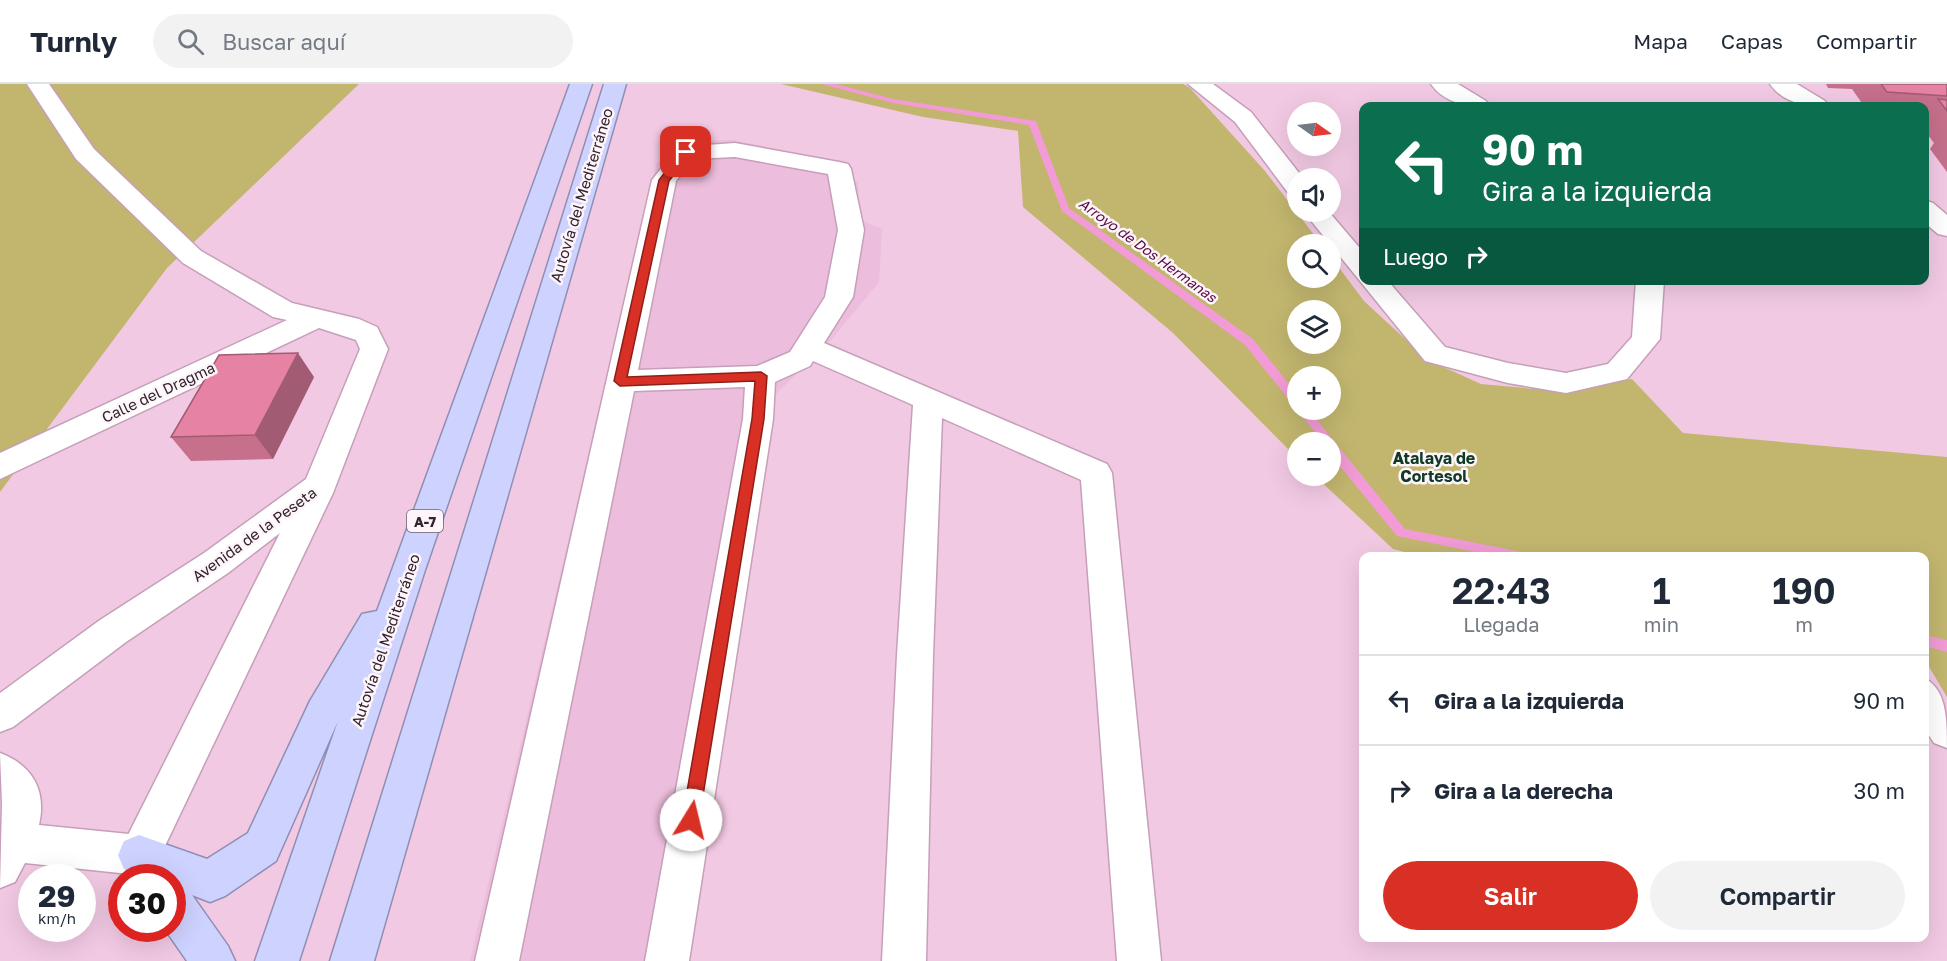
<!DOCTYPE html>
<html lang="es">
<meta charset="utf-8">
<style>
body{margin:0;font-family:"Golos Text",sans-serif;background:#f2f2f3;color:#1f2937;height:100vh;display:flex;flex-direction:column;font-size:22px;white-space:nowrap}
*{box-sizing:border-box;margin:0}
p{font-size:20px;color:#747a83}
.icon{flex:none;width:33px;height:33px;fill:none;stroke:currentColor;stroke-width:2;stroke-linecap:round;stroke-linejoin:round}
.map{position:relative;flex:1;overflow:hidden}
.drawer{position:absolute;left:1359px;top:468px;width:570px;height:390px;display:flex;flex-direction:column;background:#fff;border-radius:12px;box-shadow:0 6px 24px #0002}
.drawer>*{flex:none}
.banner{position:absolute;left:1359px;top:18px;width:570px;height:183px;border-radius:12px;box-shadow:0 6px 24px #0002;background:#0b6e4f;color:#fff;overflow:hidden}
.needle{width:39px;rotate:104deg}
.controls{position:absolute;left:1287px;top:18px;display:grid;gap:12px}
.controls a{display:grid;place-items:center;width:54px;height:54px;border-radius:50%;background:#fff;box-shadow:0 6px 24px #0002;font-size:30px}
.speed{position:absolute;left:18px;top:780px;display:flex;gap:12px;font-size:30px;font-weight:700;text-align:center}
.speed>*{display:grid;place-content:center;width:78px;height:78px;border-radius:50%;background:#fff;box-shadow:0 6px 24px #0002;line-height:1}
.speed small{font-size:15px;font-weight:400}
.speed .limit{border:9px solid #d22;background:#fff;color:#111}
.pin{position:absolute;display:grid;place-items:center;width:51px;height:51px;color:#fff;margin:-26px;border-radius:12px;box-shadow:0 3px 9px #0006}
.me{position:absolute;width:66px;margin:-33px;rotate:9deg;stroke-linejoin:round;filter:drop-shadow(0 0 4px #0008)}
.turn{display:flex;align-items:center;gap:21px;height:126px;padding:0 24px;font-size:27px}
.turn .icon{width:78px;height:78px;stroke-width:2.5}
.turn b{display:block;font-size:42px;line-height:51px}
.then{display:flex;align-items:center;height:57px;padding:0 24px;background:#0003;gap:12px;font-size:22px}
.eta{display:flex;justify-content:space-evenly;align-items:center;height:102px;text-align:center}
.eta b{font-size:36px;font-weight:600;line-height:42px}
.action{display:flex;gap:12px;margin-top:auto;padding:12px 24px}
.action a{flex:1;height:69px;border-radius:36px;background:#d93025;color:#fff;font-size:24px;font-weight:600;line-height:69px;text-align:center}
.action a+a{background:#f2f2f3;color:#1f2937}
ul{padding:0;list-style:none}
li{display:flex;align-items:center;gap:18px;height:90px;padding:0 24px;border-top:2px solid #e0e1e3}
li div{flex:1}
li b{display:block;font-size:22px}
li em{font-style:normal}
header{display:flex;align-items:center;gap:36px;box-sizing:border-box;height:84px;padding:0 30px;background:#fff;border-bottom:2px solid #e0e1e3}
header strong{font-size:28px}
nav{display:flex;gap:33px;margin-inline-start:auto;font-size:21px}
.search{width:420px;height:54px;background:#f2f2f3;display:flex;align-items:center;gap:15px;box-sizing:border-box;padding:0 21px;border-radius:33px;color:#747a83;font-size:22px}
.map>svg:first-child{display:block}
.built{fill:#ecbddc}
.green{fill:#c2b66f;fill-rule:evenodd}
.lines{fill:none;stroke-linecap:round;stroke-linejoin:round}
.stream{fill:#f29bd6;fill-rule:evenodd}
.minor-casing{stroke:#c69fb8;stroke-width:3}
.tertiary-casing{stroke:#c69fb8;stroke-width:3}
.trunk-casing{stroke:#8f8eb5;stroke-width:3}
.minor{fill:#fff;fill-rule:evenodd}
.tertiary{fill:#fff;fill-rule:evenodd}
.trunk{fill:#ced2fe;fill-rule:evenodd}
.wall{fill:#c6708c}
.shaded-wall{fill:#a15b72}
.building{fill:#e682a3;stroke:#a15b72;stroke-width:1.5}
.route{fill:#d93025;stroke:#8d1f18;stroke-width:1.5}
.labels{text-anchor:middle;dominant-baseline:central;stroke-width:5;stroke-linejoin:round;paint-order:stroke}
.far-water-label{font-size:14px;font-style:italic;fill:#580b46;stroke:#fdf5fa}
.shield{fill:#fdf5fa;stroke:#6f626a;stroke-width:1.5}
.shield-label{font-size:14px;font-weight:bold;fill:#32232d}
.street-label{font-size:15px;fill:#32232d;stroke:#fdf5fa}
.neighbourhood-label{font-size:16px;font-weight:bold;fill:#0f3a26;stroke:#fdf5fa}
</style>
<header>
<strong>Turnly</strong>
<div class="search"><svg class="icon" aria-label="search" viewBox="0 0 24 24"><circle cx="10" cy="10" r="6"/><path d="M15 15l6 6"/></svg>Buscar aquí</div>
<nav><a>Mapa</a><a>Capas</a><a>Compartir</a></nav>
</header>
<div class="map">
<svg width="1947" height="877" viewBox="0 0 1947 877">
<rect width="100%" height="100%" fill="#f2c9e3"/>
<!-- built -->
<path class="built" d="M732,56l96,19 30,23 1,37 23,10 -3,53 -48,58 -60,59 -92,562h-209l186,-797 33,-23z"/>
<!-- green -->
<path class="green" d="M0,0h359l-192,184 -167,224z
M781,0h402l7,4 75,83 56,73h-23v34h32l1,-21 33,44 64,59 53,24 77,7 74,-12 51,54 264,24v240l-22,-37 -1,-104h-504l-27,-7 -78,-73h15v-34h-32l-1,16 -124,-125 -150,-126 -5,-76 -95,-14zM1298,226h32v34h-32zM1298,292h32v34h-32z"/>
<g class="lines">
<!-- stream -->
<path class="stream" d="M822,0h14l57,15 143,22 33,87 184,131 45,56v12l-4,-1 -49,-61 -183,-134 -33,-86 -136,-22z
M1297,326h12l96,119 112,22 4,1 2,4h-28l-98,-20 -67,-82v-12h-7z
M1924,551l23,5v12l-23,-6z"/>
<!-- minor casing -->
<g class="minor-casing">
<path id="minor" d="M27,0h22l45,65 107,102 91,52 67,16 18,8 11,22 -55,144 -179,376 -15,6 -15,-6 -6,-14 162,-322 -52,40 -102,69 -113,85 -13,5v-39l100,-73 104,-67 102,-74 54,-130 -4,-9 -37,-12 -319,151v-26l287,-133 -14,-3 -90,-54 -107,-104z
M1188,0h25l38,28 52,66h-5v18l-9,-2 -54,-72z
M1431,0h27l28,17 3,5c-20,2 -45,-3 -58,-22z
M1770,0h27l28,17 3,5c-20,2 -45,-3 -58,-22z
M735,59l104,19 9,2 3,5 13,61 -11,67 -29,46 283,121 5,9 49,488h-44l-36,-481 -139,-62 -9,237 -7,306h-44l15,-306 16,-250 -100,-44 -3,5 -35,16 -2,37 -84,542h-44l98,-542 2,-32 -111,4 -115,570h-44l177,-781 26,-33zM735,73l93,17 10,56 -13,67 -35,55 -33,14 -119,4 38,-189 17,-22z
M1924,116l9,3 14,12v21l-9,-2 -14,-12z
M1304,128h25l35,41v27h23l58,67 63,16 58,10 42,-9 24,-27 4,-57h28l-4,59 -33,40 -61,14 -58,-10 -83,-22z
M1924,594c23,11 23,42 23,70l-13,-5 -10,-15z"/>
</g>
<!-- tertiary casing -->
<g class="tertiary-casing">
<path id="tertiary" d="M0,669c32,12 47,37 39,72l100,10 15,6 6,14 -6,14 -15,6 -114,-12 -10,19 -15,6 2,-85z"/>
</g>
<!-- trunk casing -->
<g class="trunk-casing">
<path id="trunk" d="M570,0h22l-167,486 -126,391h-44l83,-240 -62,140 -51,35 -15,6 -18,-7 36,51 7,15h-48l-23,-33h8v-50h-27l-21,-9 -6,-14 6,-14 15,-6 68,24 41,-26 62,-132 52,-87 15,-3z
M604,0h22l-252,877h-44z"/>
</g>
<!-- minor -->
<use href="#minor" class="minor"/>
<!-- tertiary -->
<use href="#tertiary" class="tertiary"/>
<!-- trunk -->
<use href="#trunk" class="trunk"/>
</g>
<!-- wall -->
<path class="wall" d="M1826,0h121v88l-17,-23 4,-6 -10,-13v-24h-60l-12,-17 -24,-1z
M314,293l-41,82 -82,2 -20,-24z"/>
<!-- shaded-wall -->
<path class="shaded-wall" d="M298,269l16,24 -41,82 -18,-24z"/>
<!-- building -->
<path class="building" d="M1881,0h66v12l-60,-4z
M1938,15l9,1v11z
M298,269l-43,82 -84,2 48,-82z"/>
<!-- route -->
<path class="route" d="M682,66l9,2 -22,29 -42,196 134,-5 6,4 -3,43 -65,401 -2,5 -6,3 -6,-3 -3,-5 70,-401 3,-38 -135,5 -6,-5 45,-201z"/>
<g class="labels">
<!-- far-water labels -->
<g class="far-water-label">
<text transform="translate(1148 166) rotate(36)">Arroyo de Dos Hermanas</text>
</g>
<!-- shield labels -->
<rect class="shield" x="407" y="426" width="36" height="22" rx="4.5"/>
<g class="shield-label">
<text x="425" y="437">A-7</text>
</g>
<!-- street labels -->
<g class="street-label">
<text transform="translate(581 111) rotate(-73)">Autovía del Mediterráneo</text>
<text transform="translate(158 308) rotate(-25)">Calle del Dragma</text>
<text transform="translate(254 450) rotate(-36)">Avenida de la Peseta</text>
<text transform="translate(385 556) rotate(-71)">Autovía del Mediterráneo</text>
</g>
<!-- neighbourhood labels -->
<g class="neighbourhood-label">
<text x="1434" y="374">Atalaya de<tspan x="1434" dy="18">Cortesol</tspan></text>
</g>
</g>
</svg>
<div class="controls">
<a><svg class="needle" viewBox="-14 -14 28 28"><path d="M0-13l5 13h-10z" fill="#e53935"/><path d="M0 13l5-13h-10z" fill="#747a83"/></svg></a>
<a><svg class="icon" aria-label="sound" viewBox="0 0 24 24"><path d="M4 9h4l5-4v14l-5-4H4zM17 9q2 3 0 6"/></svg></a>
<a><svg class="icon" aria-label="search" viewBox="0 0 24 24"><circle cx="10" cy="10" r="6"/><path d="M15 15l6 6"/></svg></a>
<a><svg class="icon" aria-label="layers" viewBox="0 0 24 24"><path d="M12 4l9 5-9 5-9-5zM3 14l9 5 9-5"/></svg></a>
<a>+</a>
<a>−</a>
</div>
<div class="speed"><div>29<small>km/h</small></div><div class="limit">30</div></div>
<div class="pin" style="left:686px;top:68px;background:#d93025"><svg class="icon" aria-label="arrive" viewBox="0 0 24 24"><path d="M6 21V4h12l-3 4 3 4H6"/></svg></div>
<svg class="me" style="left:691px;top:736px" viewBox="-20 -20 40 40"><circle r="19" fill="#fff"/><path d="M0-13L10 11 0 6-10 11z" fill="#d93025"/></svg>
<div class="banner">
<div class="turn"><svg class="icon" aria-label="left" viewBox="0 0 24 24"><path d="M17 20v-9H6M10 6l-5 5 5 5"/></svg><div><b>90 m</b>Gira a la izquierda</div></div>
<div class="then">Luego<svg class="icon" aria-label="right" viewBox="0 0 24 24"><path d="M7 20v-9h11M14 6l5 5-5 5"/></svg></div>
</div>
<section class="drawer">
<div class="eta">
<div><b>22:43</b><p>Llegada</p></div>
<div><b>1</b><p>min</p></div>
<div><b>190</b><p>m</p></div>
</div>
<ul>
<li><svg class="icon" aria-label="left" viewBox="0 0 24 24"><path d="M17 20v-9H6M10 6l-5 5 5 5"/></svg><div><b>Gira a la izquierda</b></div><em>90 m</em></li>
<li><svg class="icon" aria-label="right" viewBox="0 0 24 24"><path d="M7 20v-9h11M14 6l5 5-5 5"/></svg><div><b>Gira a la derecha</b></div><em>30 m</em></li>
</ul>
<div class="action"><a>Salir</a><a>Compartir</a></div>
</section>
</div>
